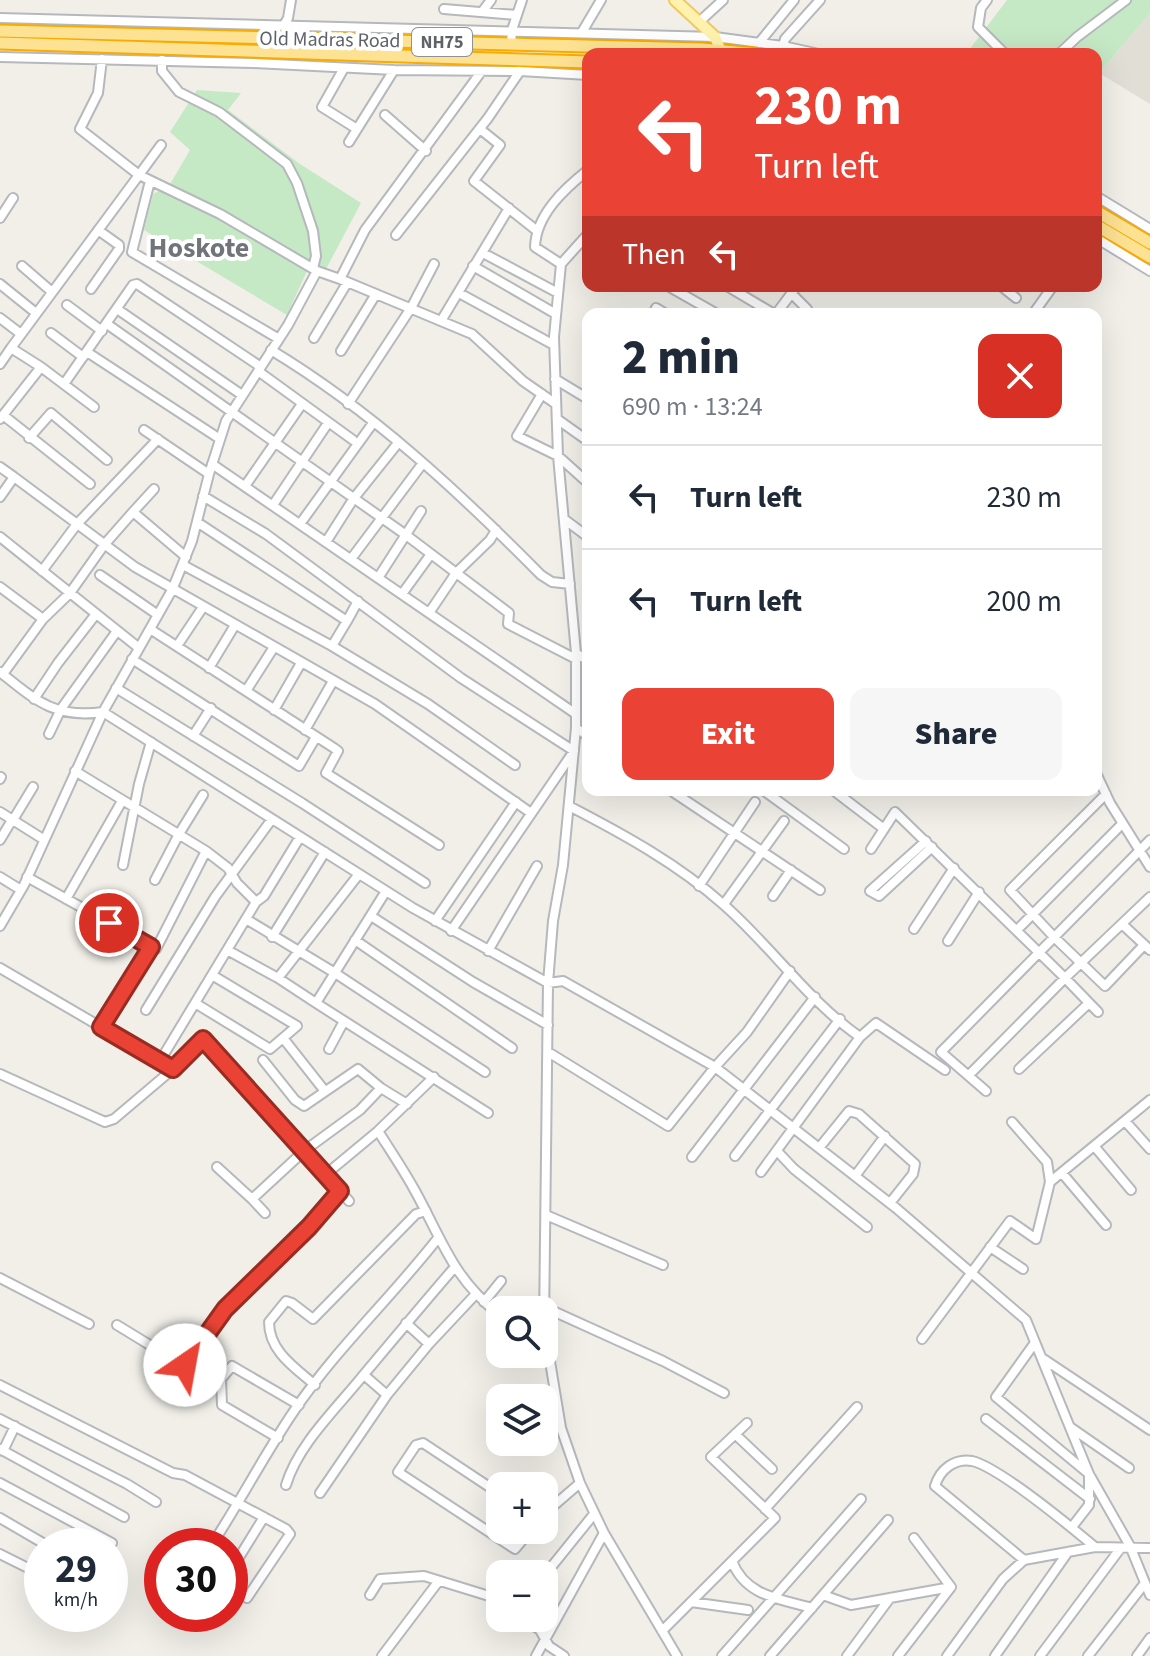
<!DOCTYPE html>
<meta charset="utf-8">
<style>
body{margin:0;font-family:"Source Sans 3",sans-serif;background:#f6f6f7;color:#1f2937;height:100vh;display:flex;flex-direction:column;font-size:30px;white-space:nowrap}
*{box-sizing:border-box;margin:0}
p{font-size:26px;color:#747a83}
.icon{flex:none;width:44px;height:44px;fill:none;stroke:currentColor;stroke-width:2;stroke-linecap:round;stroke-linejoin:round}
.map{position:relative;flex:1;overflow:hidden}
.drawer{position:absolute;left:582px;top:308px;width:520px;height:488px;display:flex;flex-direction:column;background:#fff;border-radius:16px;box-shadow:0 8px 32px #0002}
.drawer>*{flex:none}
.banner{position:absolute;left:582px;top:48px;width:520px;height:244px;border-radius:16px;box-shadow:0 8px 32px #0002;background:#ea4335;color:#fff;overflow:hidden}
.buttons{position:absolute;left:486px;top:1296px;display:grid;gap:16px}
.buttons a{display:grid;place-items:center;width:72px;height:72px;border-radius:16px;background:#fff;box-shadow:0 8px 32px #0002;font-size:40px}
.speed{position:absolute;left:24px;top:1528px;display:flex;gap:16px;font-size:40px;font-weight:700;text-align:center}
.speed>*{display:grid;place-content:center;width:104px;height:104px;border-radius:50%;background:#fff;box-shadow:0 8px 32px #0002;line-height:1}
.speed small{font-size:20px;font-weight:400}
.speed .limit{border:12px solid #d22;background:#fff;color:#111}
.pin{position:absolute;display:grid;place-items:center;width:68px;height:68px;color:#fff;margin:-34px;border:4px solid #fff;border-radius:50%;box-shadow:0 2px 8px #0007}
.me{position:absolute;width:88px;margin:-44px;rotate:33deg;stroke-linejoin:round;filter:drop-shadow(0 0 6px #0008)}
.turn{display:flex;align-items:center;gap:28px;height:168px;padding:0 40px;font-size:36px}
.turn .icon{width:104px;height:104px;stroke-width:2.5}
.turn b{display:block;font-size:56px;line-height:68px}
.then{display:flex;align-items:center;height:76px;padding:0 40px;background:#0003;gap:16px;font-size:30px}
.round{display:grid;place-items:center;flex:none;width:84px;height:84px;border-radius:16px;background:#f6f6f7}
.headline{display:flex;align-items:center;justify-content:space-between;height:136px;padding:0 40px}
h1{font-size:48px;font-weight:800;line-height:60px}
.cta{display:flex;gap:16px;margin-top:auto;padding:16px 40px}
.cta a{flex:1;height:92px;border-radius:16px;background:#ea4335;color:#fff;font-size:32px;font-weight:800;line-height:92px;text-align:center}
.cta a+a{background:#f6f6f7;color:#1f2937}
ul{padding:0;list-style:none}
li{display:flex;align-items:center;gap:24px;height:104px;padding:0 40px;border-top:2px solid #e0e1e3}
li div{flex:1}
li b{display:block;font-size:30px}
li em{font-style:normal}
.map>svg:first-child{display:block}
.education{fill:#e1ded6}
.grass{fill:#c5e8c5}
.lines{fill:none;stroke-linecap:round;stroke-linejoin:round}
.minor-casing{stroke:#b5b8bc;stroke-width:12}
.major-casing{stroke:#f2c960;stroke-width:14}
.highway-casing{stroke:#f9ab00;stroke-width:15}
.minor{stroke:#fff;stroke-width:8}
.major{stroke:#fff2af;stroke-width:10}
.highway{stroke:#fde293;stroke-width:11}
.route-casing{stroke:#982c22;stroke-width:20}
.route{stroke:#ea4335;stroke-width:14}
.labels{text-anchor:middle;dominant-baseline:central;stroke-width:8;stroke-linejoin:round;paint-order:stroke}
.shield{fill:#fff;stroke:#8f9295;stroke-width:2}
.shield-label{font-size:18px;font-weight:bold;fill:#5f6368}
.street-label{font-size:20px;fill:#5f6368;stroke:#fff}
.district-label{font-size:28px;font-weight:bold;fill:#70757a;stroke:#fff}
</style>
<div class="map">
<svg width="1150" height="1656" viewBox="0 0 1150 1656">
<rect width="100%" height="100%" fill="#f1efe8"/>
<!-- education -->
<path class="education" d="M1150,13v91l-51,-31z"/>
<!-- grass -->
<path class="grass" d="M1007,0h143v13l-51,60 -3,-2v-17h-130z
M197,90l44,3 -13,17 72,54 61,39 -35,66 -15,-7 -24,53 -143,-85 9,-36 16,-8 21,-36 -20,-18z"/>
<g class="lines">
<!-- minor casing -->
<g class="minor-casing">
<path id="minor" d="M987,0l-6,8 -3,19 27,27
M444,9l73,6
M482,12l9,-12
M0,18l715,19 68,9 36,8
M699,22l24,-22
M283,27l5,-9 3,-18
M582,32l19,-32
M759,43l35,-43
M511,44l1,-14 10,-30
M783,46l2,-7 35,-39
M1059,54l18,-17 49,-37
M0,57l253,6 141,7 126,1 68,4
M162,60v11l17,21 40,20 68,52 10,19 16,48 3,25 -3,12
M344,68l-22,39 35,22
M481,72l-116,158 -25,49 132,55 51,47 33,23
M385,115l41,36
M480,129l20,16 -26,36 62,49
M349,142l45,-72
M161,145l-22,30 81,39 97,57 23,8
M150,181l-18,71 147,87
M1096,196l54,33
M0,218l13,-20
M588,234l-27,30 -7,73 4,119 18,197v75l-13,137 -10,56 -5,62 -4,342 17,103 19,55 24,50 73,123
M396,235l92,-117 32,-47
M1096,238l54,33
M483,253l75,40
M561,264l-26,-17c1,-32 29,-58 53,-77
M22,266l30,26
M473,266l83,48
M0,284l36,29
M668,286l49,28
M727,286l47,28
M1001,286l15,12
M91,289l28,-40v-4l-21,-15
M459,293l95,52
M791,293l16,16 -3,5
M67,305l35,26
M117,309l125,86
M653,314l3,-6 10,6
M776,314l21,-28
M1033,314l20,-28
M0,318l21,16
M441,321l68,-113
M107,324l299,211 103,78 -1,11 68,35
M51,333l32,24
M314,338l33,-55
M271,350c101,61 188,142 270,225l11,7 18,2
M341,351l35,-57
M87,352l133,87
M0,364l11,-16
M41,367l53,40
M258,371l95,69
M555,379l33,20
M64,384l69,-99 4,-1 124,83
M542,394l-25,42 41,20 30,27
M348,404l63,-96 23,-44
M3,415l87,69
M0,419l41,-52 -30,-19 128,-173 -59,-46 18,-36 4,-34
M557,419l31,22
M144,430l65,44
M29,438l22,-25 56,47
M212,464l364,250
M0,467l14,10 -14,20
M14,477l121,90 240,137 156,109
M245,486l57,-82
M203,496l63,38 195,144 113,73 -123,180
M273,505l55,-82
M133,512l21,-23
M564,519l24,18
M300,524l73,-101
M0,537l139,111
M326,542l28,-44 44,-55
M351,559l72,-96
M183,565l149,81 15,-25 -150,-99
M42,571l35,-47 81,-85
M100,575l58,40
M378,578l43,-67
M0,587l43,32
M402,594l29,-40
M429,613l27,-40 34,-33 6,-10
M347,621l11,-20
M150,629l184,119 4,3 -12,22 113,72
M177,646l26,-39
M332,646l96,58 87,61
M576,653l12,8
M132,659l167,107 17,-29
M209,668l26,-43
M0,672c35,28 55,47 103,40l310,196 135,75 15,-2 152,86 181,141 130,112 63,154 41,72 20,49
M3,674l40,-55 27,-26 34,-48 29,-33 53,45
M116,688l186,115 123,80
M246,691l28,-44
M34,699l24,-36 38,-49
M274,710l27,-47
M576,728l12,8
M305,730l28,-49
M49,734l12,-25 56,-78
M193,736l18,-28
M75,771l131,80 22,17 9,15 19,19
M1096,773l14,30 40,64
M0,779l1,-2
M670,790l150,100
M763,790l81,59
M833,790l51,39
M1106,794l-96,96 44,47 51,49 39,-41
M569,806c54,28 109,58 155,99 47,41 84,96 136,132l16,-14 69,47
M0,812l43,27
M13,820l20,-33
M0,840l12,-20
M926,841l-56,50 9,5 53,-49
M871,849l24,-37 170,166 85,-81
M123,865l16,-81 12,-42
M0,877l21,13
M27,877l129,72 50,-98
M155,880l24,-46 24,-39
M699,886l56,-84
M773,896l18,-26
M66,899l56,-98
M724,904l60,-83
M371,916l102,66 75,43
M246,919l89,54 150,99
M435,921l81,-119
M1122,924l28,26
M0,926l24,-41 79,-173 69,-122 20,-49 17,-67 17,-53 62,-96 29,-54
M914,929l40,-61
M1018,929l104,-105
M272,937l53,-85
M355,940l157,108
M948,941l31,-49
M227,950l51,28 81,-104
M488,951l49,-85
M0,968l173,101
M278,978l38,25 70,-112
M195,1003l75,46 27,-23 -85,-51
M316,1003l172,110
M146,1010l69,-113 57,-78
M101,1027l50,-80
M283,1038l41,52
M329,1049l15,-28
M548,1052l120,74 47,-59 32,-35 43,-61
M263,1060l32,40 9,6 54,-37 23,19 26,16
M160,1061l96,-159 8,-6 36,-59
M1019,1069l70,-66
M0,1074l105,48 9,-3 59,-50 30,-30 146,162
M969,1075l96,-97 33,34
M986,1091l-45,-39 209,-212
M1125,1121l25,28
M378,1131c12,19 25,38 36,58 28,50 38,89 86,126
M1095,1147l36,43
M819,1148l30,-37 10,3 56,50 -2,10 -23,29
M777,1151l17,18 73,58
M735,1156l105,-137
M692,1157l123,-160
M217,1167l35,32 52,-48 56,-41 21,-22
M761,1172l99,-135
M1062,1173l44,52
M325,1175l53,-44 56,-54
M855,1176l30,-40
M1050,1182l100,-82
M252,1199l13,14
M546,1215l117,50
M990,1247l33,22
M0,1278l89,46
M484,1302l17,-21
M544,1307l119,54 61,32
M406,1323l23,21
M117,1325l67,41 41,-57 84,-82 31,-36
M922,1339l88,-118 26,18 14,-57 -3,-20 -35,-40
M1034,1344l-38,53 93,77v31l-17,22
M1042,1358l108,72
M364,1375l23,20
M0,1385l173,88 12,2 101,54 4,5 -43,64
M315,1385c-21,-18 -46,-34 -46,-63l17,-21 6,2 21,16 103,-105 10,-3
M0,1419l127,65 29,18
M986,1419l104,80
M1070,1427l59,41
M735,1434l37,35
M278,1438l-56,-33 -1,-26 11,-13 67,39
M0,1449l124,68
M3,1451l12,-25
M0,1483l112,60
M286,1485c12,-40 49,-75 75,-107 31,-37 61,-73 93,-110
M320,1493l67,-98 42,-51 46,-49
M500,1494l-77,-51 -7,2 -18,27 117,77 16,-19
M765,1509l92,-102
M544,1514l36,-31
M0,1518l48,28
M211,1546c29,-44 53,-91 83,-135 42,-62 98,-114 144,-173
M0,1554l42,21
M1024,1560l-89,-74c5,-17 20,-28 37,-25 27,6 99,66 123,86
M732,1561c13,35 48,38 80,47
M230,1572l34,-55
M544,1576l50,-62
M370,1595l10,-16 44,-3 65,20 11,7
M823,1595l28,10 100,-18 -37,-49
M691,1602l57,8
M522,1618l18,12 9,16 15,10
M662,1631l113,-113 -64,-61 36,-34
M382,1656l56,-74
M536,1656l68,-123
M722,1656l139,-157
M770,1656l118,-136
M847,1656l43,-58
M898,1656l53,-69
M947,1656l56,-77 21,-19 71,-13 55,1
M995,1656l73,-104
M1040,1656l80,-107
M1088,1656l57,-73
M1137,1656l13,-18"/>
</g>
<!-- major casing -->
<g class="major-casing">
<path id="major" d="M675,0l40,37 5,12"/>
</g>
<!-- highway casing -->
<g class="highway-casing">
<path id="highway" d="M0,31l702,18 55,5
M0,43l588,19
M1096,211l54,32
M1096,225l54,32"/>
</g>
<!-- minor -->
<use href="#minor" class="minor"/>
<!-- major -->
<use href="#major" class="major"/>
<!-- highway -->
<use href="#highway" class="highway"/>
</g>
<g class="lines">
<!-- route casing -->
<g class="route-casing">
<path id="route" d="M109,923l42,24 -50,80 72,42 30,-30 137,152 -31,36 -84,82 -40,56"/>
</g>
<!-- route -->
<use href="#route" class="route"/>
</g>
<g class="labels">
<!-- shield labels -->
<rect class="shield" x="412" y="28" width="60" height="28" rx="6"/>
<g class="shield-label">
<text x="442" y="42">NH75</text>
</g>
<!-- street labels -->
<g class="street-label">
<text transform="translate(330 40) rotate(1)">Old Madras Road</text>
</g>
<!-- district labels -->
<g class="district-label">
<text x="199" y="248">Hoskote</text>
</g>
</g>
</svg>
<div class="buttons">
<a><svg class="icon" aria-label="search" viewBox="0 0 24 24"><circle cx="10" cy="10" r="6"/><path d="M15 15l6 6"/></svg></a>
<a><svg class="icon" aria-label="layers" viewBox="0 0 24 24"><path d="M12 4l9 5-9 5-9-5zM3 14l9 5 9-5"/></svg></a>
<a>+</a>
<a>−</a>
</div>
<div class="speed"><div>29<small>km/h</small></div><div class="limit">30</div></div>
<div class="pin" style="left:109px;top:923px;background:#d93025"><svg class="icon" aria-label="arrive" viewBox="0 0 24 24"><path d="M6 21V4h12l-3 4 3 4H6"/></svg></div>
<svg class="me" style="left:185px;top:1365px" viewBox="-20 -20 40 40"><circle r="19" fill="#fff"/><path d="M0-13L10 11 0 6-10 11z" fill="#ea4335"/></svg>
<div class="banner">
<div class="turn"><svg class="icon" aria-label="left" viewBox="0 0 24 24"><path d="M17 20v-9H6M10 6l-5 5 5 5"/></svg><div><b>230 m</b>Turn left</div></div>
<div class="then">Then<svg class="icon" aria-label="left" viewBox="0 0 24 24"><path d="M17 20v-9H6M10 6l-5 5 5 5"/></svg></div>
</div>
<section class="drawer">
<div class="headline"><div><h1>2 min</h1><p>690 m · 13:24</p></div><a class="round" style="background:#d93025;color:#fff"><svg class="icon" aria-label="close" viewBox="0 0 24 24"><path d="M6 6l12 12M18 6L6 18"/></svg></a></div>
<ul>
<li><svg class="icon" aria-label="left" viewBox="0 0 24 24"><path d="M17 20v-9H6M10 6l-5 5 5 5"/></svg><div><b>Turn left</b></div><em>230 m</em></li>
<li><svg class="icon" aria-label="left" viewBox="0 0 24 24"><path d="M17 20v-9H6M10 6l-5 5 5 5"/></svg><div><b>Turn left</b></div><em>200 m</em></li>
</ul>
<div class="cta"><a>Exit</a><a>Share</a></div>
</section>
</div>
